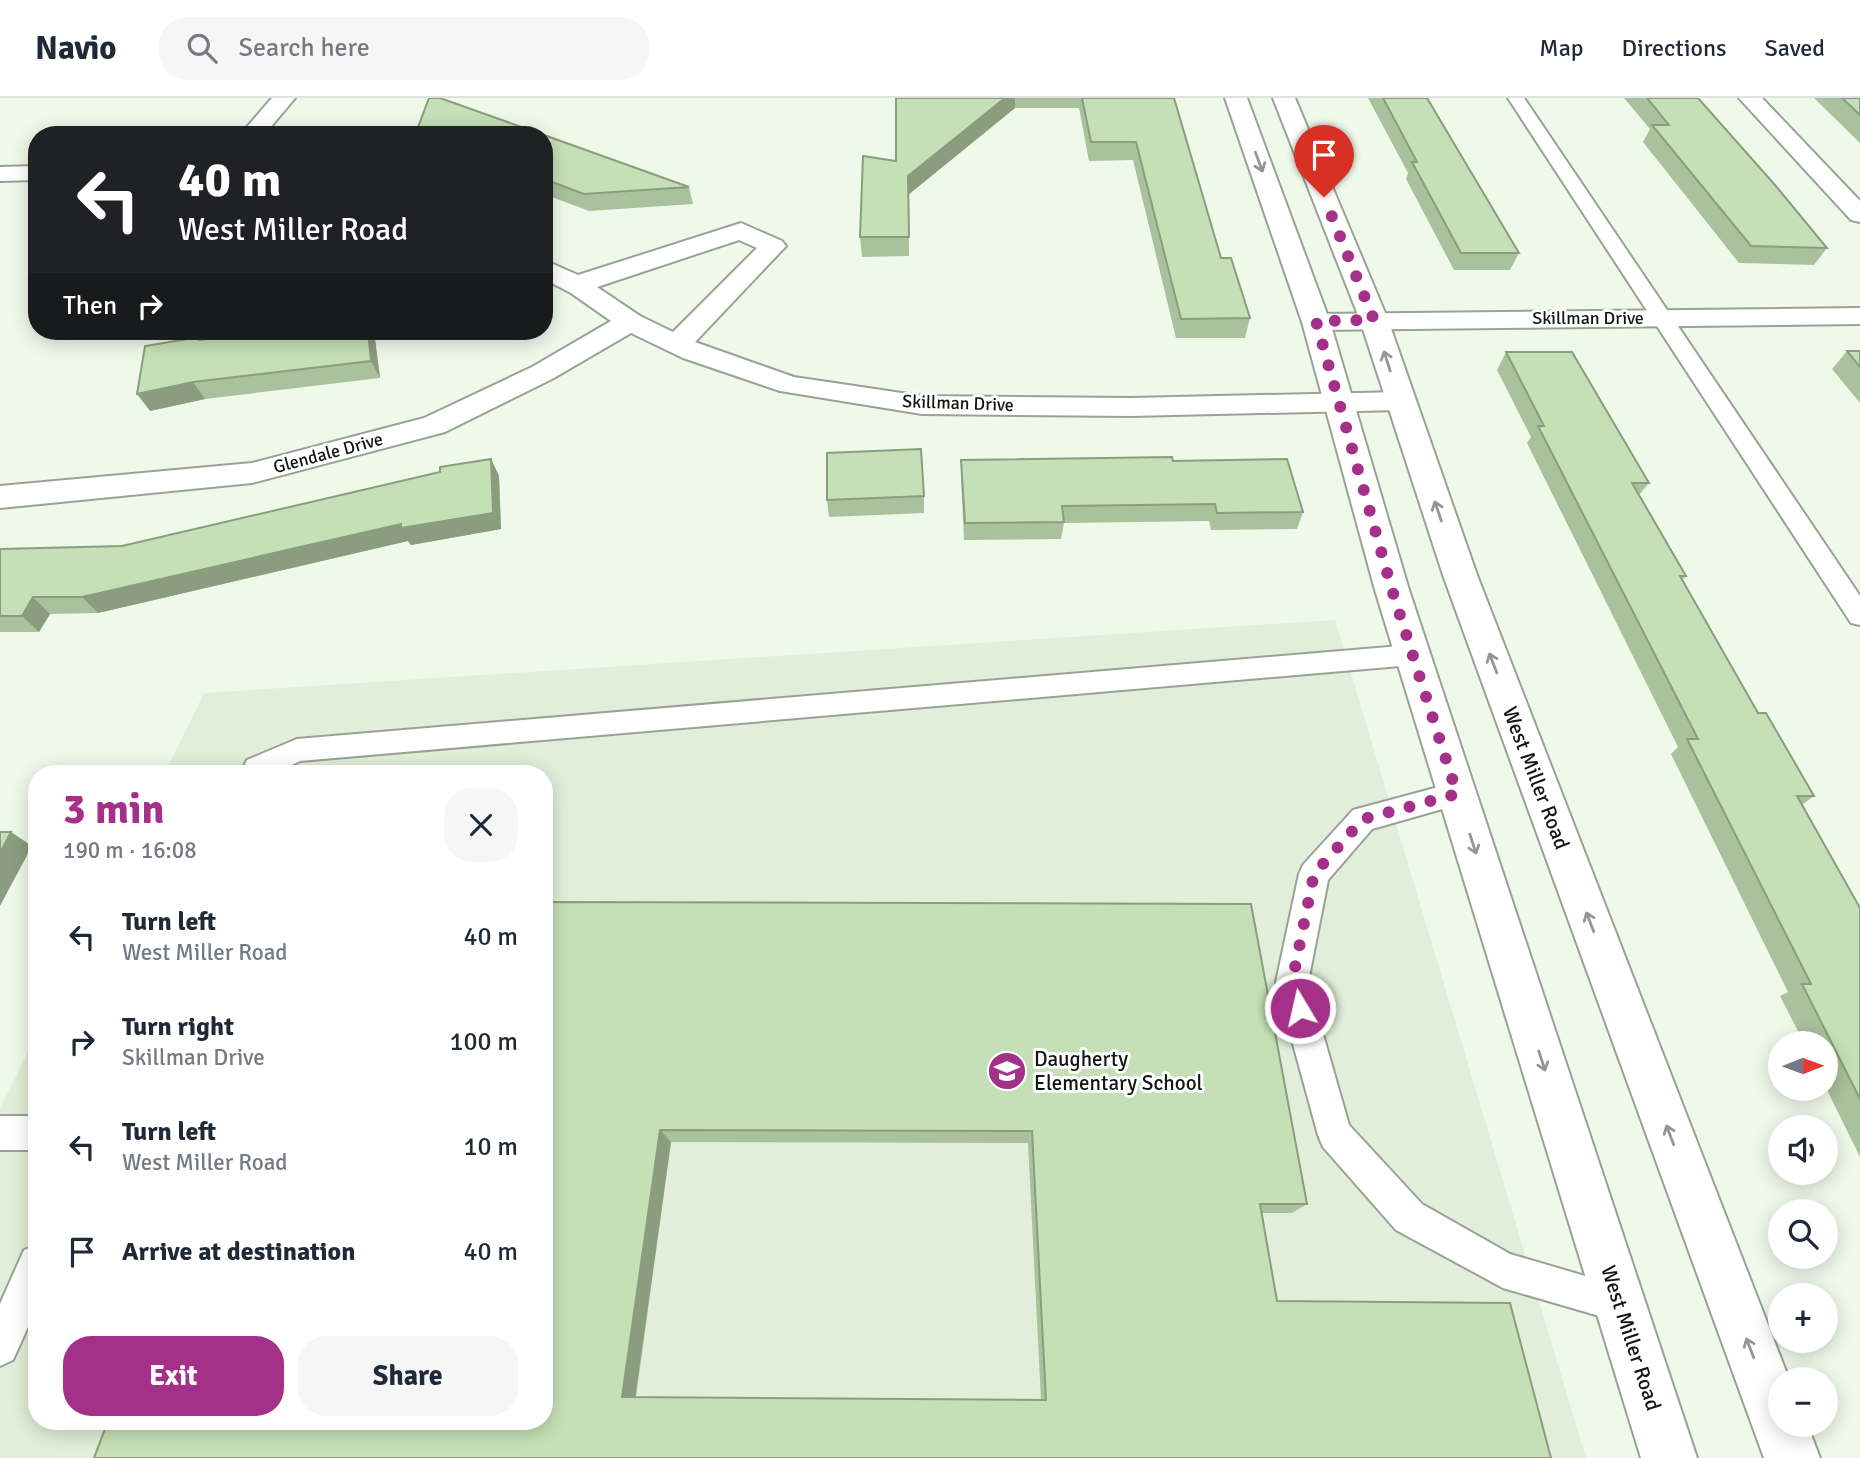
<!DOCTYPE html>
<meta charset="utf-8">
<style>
body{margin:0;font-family:Signika,sans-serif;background:#f6f6f7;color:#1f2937;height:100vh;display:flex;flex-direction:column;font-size:26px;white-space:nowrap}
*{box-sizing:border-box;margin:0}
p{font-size:23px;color:#747a83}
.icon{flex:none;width:38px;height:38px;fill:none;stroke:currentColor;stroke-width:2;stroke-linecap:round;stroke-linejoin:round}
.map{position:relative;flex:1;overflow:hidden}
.side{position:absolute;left:28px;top:667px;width:525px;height:665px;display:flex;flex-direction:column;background:#fff;border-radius:28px;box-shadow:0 4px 18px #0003}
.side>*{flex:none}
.hud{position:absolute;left:28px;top:28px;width:525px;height:214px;border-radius:28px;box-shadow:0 4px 18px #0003;background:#202124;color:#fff;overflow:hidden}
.needle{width:46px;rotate:89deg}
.controls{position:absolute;left:1768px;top:933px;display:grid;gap:14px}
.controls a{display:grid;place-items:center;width:70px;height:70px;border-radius:50%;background:#fff;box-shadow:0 4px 18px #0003;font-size:35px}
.pin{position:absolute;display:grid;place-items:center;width:60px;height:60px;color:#fff;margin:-72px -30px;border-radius:50% 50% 50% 0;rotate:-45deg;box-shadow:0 0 7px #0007}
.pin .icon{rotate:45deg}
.me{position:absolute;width:77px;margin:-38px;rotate:351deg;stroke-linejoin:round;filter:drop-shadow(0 0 5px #0008)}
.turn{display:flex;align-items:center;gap:24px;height:147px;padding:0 35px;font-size:32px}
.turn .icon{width:91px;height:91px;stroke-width:2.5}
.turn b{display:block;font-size:49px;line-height:60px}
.then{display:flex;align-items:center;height:66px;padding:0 35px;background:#0003;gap:14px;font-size:26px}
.round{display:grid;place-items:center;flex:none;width:74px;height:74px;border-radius:28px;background:#f6f6f7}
.overview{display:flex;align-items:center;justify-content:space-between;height:119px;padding:0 35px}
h1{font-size:42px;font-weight:700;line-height:52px;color:#a53089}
.cta{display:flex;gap:14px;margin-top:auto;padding:14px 35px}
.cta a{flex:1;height:80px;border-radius:28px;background:#a53089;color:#fff;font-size:28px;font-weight:700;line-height:80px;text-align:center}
.cta a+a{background:#f6f6f7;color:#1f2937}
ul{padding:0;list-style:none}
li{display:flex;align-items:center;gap:21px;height:105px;padding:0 35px}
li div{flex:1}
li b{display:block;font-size:26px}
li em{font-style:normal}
header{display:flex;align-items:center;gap:42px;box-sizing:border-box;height:98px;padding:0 35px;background:#fff;border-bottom:2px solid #e0e1e3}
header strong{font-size:33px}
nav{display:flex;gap:38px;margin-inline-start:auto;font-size:24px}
.search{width:490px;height:63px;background:#f6f6f7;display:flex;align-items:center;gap:18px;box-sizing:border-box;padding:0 24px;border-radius:28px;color:#747a83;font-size:26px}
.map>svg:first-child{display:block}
.built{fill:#e1eed9}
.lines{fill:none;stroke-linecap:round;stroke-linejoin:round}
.lane-casing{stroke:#99a294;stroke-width:4}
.street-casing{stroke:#99a294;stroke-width:4}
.secondary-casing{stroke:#99a294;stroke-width:4}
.lane{fill:#fff;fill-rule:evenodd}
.street{fill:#fff;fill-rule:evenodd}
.secondary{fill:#fff;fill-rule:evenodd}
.wall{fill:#a9c19d;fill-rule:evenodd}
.shaded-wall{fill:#8a9d7f}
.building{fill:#c5e0b6;stroke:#8a9d7f;stroke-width:2;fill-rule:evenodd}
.oneway{stroke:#949693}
.route{stroke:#a53089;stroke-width:12;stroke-dasharray:0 21.6}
.labels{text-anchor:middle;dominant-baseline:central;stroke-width:6;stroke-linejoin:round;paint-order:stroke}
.far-street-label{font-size:18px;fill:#121510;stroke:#fff}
.street-label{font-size:21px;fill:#121510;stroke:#fff}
.poi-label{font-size:21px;fill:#121510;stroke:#fff;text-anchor:start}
</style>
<header>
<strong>Navio</strong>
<div class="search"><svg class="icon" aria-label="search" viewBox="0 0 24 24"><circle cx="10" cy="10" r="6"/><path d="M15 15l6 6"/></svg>Search here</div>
<nav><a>Map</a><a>Directions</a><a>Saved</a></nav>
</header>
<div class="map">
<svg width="1860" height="1360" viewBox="0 0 1860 1360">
<rect width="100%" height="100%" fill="#eff9ea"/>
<!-- built -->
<path class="built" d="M1335,522l251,838h-1586v-350l37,-75v388h507v-647l-379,-1 39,-80z"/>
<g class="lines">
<!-- lane casing -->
<g class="lane-casing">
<path id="lane" d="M1508,0h16l336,498v29l-9,-2z
M1412,547l9,3 4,7 -4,7 -9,3 -1112,96 -27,13h-33l7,-14 50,-21z
M1457,684l10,4 4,8 -4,8 -95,27 -44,51 -20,102 41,143 73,79 88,50 123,36 6,13 -6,13 -13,6 -117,-34 -107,-58 -73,-83 -5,-12 -42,-153 23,-108 4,-9 50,-55z
M0,1018h37v34h-37z
M37,1147v62l-24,53 -13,6v-62l24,-54z"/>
</g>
<!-- street casing -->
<g class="street-casing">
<path id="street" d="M272,0h23l-31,37h-24z
M1739,0h23l98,103v21l-9,-2z
M37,68v14l-37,1v-14z
M741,125l41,18 4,5 -91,96 99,35 128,19 209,2 270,-6 10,2 5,7 -5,7 -10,2 -270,6 -209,-2 -142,-23 -97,-33 -52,-25 -79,46 -107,53 -193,51 -252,25v-22l252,-23 172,-45 108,-51 79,-46 -40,-28 -27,-14v-19l34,15zM739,142l18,8 -84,84 -33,-16 -43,-29z
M1860,210v16l-544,6 -10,-2 -4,-6 4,-6 10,-2z"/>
</g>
<!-- secondary casing -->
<g class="secondary-casing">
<path id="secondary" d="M1225,0h22l83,224 79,268 288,868h-56l-266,-868 -73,-268z
M1273,0h22l93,222 89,255 312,804h-9v45h27l13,34h-56l-321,-883 -83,-255z"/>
</g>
<!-- lane -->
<use href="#lane" class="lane"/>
<!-- street -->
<use href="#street" class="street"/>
<!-- secondary -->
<use href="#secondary" class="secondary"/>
</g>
<!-- wall -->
<path class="wall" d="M896,0h278l47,160 29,60 -5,20h-69l-43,-178 -44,1 -10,-53h-64l-107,87 1,61 -47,1 -2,-20 36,-76z
M1368,0h59l92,155 -9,17h-56l-48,-91 2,-6z
M1624,0h74l129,150 -13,17 -75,-2 -96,-121 7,-13z
M1814,0h46v45z
M544,37l145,52 4,17 -104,7 -45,-17z
M199,239l2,3 174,-1 5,39 -175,21 -55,12z
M1847,253h13v52l-28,-34z
M1506,254l143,131 -10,12 47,81 -4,4 76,133 56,83 -12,9 58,103v249l-35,-71v-43h-21l-24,-47 8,-4 -117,-238 7,-7 -151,-304 4,-6 -34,-67z
M491,361l8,17 2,53 -90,16 -3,-4 -310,72 -48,1 -11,18h-39v-83l122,-3 318,-74z
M961,362l212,1 130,51 -6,17 -86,1 -2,-9 -145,2 -3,16 -97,1 -3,-63z
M924,398v17l-95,4 -2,-17z
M544,804l763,302 -15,9h-30l15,88 274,157 -1443,-37zM671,1044l357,1 13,257 -405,-3z"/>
<!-- shaded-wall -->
<path class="shaded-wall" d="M1005,0h10v10l-107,87 1,61 -1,-80z
M368,233h3l4,8 5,39 -9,-17z
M193,284l12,17 -55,12 -13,-17z
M491,361l8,17 2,53 -90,16 -3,-4 -310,72 -16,-16z
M33,499l17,17 -11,18 -17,-16z
M11,734l21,14 -32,60v-53z
M660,1032l11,12 -36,257 -13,-2z"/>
<!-- building -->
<path class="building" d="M429,0h11l104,37h-116l-11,-5z
M896,0h109l-97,78 1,61h-49l3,-81 33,5z
M1082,0h92l47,160h10l19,60 -69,1 -45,-177h-45z
M1383,0h44l92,155h-58l-49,-91h5z
M1647,0h51l77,87 52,63 -76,-2 -99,-121h17z
M1842,0h18v17z
M544,37l145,52 -105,7 -40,-15z
M281,233h87l3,30 -178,21 -56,12 8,-48 54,-9v3z
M1847,253h13v16z
M1506,254h66l77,131h-17l54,93h-6l78,137h8l48,83h-17l63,112v191l-58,-115h9l-124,-245h11l-160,-313h6z
M921,351l3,47 -97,4v-47z
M1172,359l1,4 114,-2 16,53 -86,1 -2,-9 -153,2 2,16 -99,1 -4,-63z
M491,361l2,54 -92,15v-4l-319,73h-49l-11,19h-22v-67l122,-3 318,-74v-5z
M0,734h11l-11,21z
M544,804l707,2 56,300h-47l17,97 233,2 41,155h-1457l14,-37h436zM660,1032l372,1 14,269 -424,-3z"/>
<!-- one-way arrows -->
<defs><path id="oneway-shaft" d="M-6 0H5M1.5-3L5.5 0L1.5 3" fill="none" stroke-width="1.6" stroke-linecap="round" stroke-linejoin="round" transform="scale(1.75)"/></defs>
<g class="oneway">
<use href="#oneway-shaft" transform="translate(1259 64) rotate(70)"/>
<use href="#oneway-shaft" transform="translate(1387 263) rotate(-108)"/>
<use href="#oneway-shaft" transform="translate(1438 413) rotate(-109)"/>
<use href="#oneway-shaft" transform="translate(1493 565) rotate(-111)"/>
<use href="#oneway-shaft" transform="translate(1473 746) rotate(72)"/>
<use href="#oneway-shaft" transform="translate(1590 824) rotate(-111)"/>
<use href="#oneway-shaft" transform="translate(1542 963) rotate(72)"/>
<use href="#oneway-shaft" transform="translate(1670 1037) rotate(-111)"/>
<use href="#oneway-shaft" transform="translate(1750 1250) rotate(-111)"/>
</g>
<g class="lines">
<!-- route -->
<path class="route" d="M1300,910l-8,-26 22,-108 49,-55 94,-25 -65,-204 -76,-269 58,-1 -50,-123"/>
</g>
<!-- icons -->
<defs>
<g id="school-disc" transform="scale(2.0125)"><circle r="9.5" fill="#a53089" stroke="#fff"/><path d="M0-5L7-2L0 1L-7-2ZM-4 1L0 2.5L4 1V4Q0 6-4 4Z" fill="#fff"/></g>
</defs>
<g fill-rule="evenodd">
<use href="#school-disc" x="1007" y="973"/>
</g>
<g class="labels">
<!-- far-street labels -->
<g class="far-street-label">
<text x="1588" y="220">Skillman Drive</text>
<text transform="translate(958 305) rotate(2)">Skillman Drive</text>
<text transform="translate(328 355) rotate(-15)">Glendale Drive</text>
</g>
<!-- street labels -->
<g class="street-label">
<text transform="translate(1536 680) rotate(69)">West Miller Road</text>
<text transform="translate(1631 1240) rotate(72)">West Miller Road</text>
</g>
<!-- poi labels -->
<g class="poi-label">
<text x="1034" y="961">Daugherty<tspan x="1034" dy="24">Elementary School</tspan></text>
</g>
</g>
</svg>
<div class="controls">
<a><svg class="needle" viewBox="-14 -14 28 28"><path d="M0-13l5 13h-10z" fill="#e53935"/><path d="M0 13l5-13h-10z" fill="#747a83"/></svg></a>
<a><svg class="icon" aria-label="sound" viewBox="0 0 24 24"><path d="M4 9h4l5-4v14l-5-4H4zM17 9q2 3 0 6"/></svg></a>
<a><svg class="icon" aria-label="search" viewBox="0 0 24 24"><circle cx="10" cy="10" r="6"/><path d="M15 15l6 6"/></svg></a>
<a>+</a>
<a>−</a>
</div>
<div class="pin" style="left:1324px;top:99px;background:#d93025"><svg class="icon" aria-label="arrive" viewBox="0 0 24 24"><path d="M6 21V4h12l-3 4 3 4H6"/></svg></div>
<svg class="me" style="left:1300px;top:910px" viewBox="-20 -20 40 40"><circle r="17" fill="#a53089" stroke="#fff" stroke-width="3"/><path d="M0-11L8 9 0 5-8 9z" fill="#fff"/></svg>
<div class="hud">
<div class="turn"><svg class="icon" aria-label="left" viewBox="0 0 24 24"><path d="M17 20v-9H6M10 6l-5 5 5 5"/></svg><div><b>40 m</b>West Miller Road</div></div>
<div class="then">Then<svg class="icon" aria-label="right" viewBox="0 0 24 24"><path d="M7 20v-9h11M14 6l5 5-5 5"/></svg></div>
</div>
<section class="side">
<div class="overview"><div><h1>3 min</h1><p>190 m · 16:08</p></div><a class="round"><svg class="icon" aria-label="close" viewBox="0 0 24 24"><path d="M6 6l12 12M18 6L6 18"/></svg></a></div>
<ul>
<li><svg class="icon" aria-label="left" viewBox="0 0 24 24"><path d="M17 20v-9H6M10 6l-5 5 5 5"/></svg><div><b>Turn left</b><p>West Miller Road</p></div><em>40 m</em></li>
<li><svg class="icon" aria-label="right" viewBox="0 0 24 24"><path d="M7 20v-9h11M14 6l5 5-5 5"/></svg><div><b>Turn right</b><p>Skillman Drive</p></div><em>100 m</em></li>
<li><svg class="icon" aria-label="left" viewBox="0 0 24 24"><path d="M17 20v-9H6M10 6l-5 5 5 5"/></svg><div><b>Turn left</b><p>West Miller Road</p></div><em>10 m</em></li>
<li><svg class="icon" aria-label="arrive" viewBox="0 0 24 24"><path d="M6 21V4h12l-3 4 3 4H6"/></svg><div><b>Arrive at destination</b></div><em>40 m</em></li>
</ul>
<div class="cta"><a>Exit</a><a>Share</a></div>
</section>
</div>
